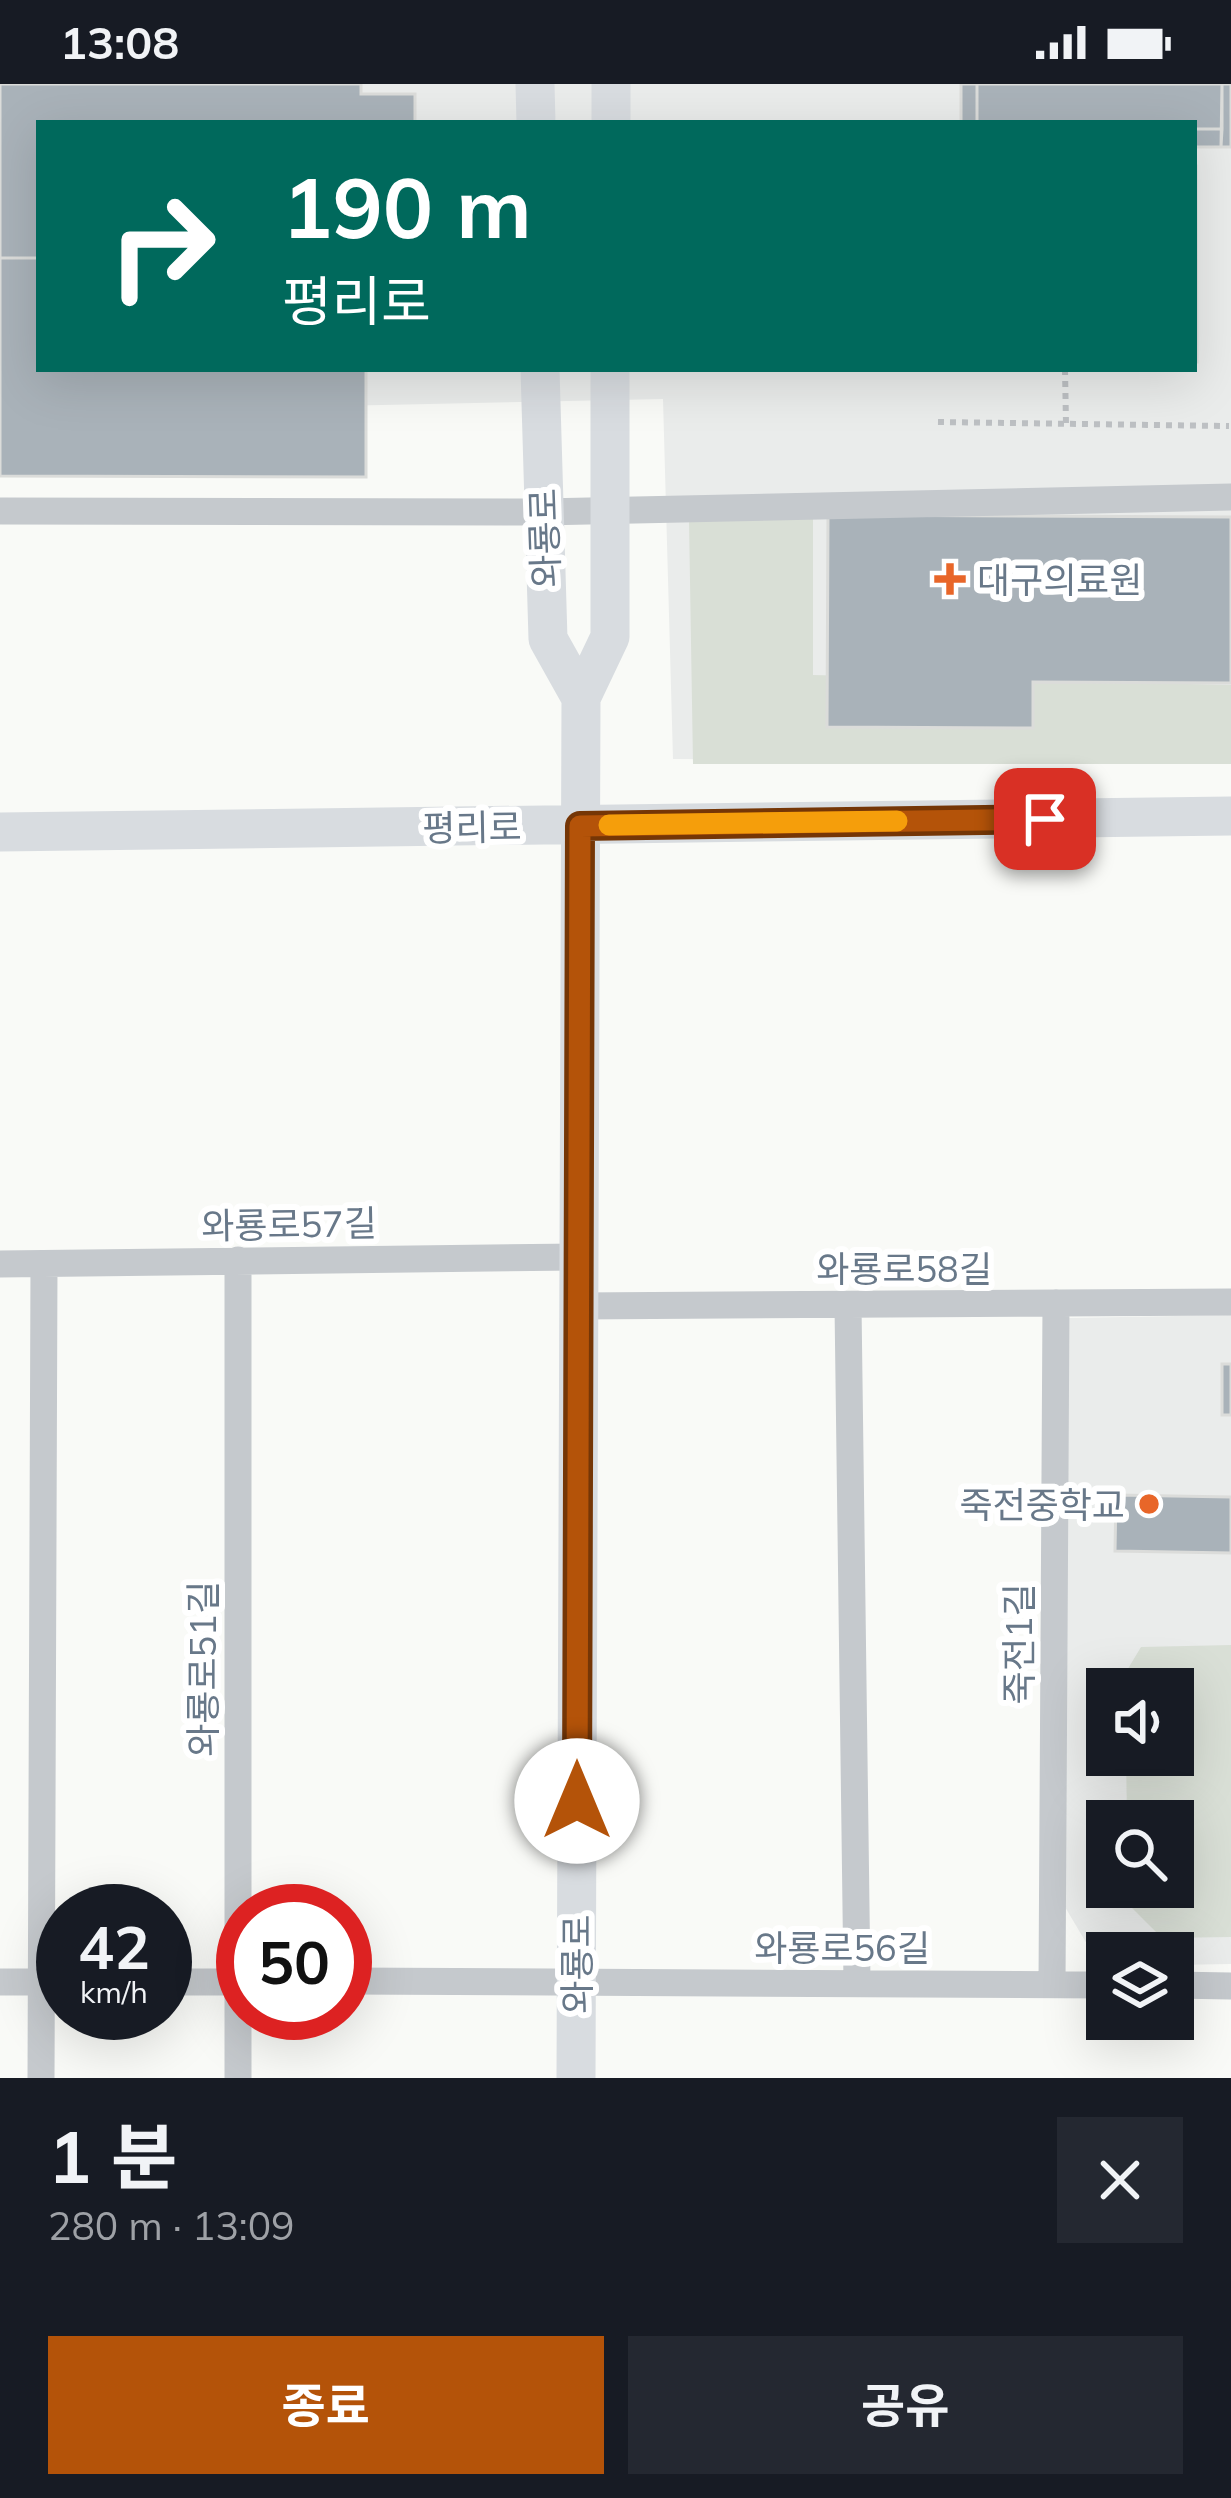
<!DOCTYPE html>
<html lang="ko">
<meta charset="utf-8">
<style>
body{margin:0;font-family:Mulish,"Noto Sans KR",sans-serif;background:#242831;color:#f1f3f6;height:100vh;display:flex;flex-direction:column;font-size:45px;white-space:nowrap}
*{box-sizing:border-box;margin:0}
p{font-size:39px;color:#9ea1a6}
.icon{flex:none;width:66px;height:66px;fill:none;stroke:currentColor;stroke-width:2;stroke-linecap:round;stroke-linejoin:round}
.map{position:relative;height:1994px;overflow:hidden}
.side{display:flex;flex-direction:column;background:#171b24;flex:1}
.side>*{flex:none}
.banner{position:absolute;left:36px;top:36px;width:1161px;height:252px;border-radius:0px;box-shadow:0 12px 48px #0002;background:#00695c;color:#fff;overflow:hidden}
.controls{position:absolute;left:1086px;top:1584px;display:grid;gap:24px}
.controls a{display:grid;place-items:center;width:108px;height:108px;border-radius:0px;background:#171b24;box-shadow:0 12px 48px #0002;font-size:60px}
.speed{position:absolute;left:36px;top:1800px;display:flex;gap:24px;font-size:60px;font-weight:700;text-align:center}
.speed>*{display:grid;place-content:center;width:156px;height:156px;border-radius:50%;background:#171b24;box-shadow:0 12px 48px #0002;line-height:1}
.speed small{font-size:30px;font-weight:400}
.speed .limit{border:18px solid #d22;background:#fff;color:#111}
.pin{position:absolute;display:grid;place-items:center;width:102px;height:102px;color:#fff;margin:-51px;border-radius:24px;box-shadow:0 6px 18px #0006}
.me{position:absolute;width:132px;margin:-66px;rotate:0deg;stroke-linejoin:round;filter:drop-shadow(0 0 9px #0008)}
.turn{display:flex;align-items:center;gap:42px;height:252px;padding:0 48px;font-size:54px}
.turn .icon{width:156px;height:156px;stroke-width:2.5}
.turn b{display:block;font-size:84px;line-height:102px}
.round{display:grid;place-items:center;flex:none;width:126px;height:126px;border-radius:0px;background:#242831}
.summary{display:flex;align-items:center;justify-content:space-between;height:204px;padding:0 48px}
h1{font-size:72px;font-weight:700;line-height:90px}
.action{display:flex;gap:24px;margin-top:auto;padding:24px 48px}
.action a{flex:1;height:138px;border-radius:0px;background:#b45309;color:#fff;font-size:48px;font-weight:700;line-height:138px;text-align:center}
.action a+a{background:#242831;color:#f1f3f6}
.status{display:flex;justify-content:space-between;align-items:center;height:84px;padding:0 60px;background:#171b24;direction:ltr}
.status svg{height:33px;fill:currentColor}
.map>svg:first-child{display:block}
.built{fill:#eaeceb;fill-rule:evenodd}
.green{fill:#d9dfd6}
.building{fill:#a9b2b9;stroke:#dbdcda;stroke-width:3}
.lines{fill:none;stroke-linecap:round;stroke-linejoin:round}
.path{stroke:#bdc0c3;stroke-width:6;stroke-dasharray:6 6;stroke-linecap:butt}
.minor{stroke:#c5c9cd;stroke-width:27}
.secondary{stroke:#d8dce0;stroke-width:39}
.route-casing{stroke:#753606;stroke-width:30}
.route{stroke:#b45309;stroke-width:21}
.slow{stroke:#f59e0b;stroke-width:21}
.poi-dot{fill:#e86629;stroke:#fff;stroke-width:4.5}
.labels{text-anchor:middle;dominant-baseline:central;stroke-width:12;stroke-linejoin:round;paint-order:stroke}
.street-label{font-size:36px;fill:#687889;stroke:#fff}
.poi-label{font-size:36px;fill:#687889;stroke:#fff;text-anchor:start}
</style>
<div class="status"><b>13:08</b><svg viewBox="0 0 49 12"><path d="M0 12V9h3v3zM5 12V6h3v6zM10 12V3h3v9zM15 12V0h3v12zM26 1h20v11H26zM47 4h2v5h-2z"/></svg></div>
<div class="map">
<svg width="1231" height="1994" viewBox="0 0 1231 1994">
<rect width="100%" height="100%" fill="#f9faf7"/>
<!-- built -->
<path class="built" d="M0,0h1231v678l-558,-3 -10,-360 -663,14zM39,39h1155v246h-1155z
M1231,1231v649l-58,1v-12h-66v13h-7l-35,-59 2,-589zM1107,1605h66v66h-66zM1107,1737h66v66h-66z"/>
<!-- green -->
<path class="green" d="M813,435v156l418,10v79h-538l-4,-244z
M1231,1561v292l-69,1 -35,-35v-16h46v-66h-46l-1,-66h47v-66h-47v-17l15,-25z"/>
<!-- building -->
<path class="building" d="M0,0h361v10h54v29h-376v135h-39z
M961,0h16v39h-16z
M977,0h245v45h-28v-6h-217z
M1222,0h9v63h-10z
M1194,45h28l-1,18h-27z
M1194,82h2l1,196h-3z
M0,174h39v111h327v108l-366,-1z
M828,431l403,2v166l-198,-1v46l-206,-1z
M1222,1280h9v51h-9z
M1116,1411l115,2v56l-116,-2z"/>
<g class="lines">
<!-- path -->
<path class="path" d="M1065,285l1,55
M938,338l291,4"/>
<!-- minor -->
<path class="minor" d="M0,427l542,1 689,-15
M0,1180l578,-7
M848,1221l9,678
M578,1222l653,-4
M345,1897l762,4
M0,1898h63
M165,1898h78
M1052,1900l4,-681
M1173,1901l58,1
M41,1994l3,-814
M238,1994v-818"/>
<!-- secondary -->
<path class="secondary" d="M535,0l1,39
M611,39v-39
M540,285l8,270 33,59
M0,748l1231,-16
M576,1994l5,-1380 29,-61v-268"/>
</g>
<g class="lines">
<!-- route casing -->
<g class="route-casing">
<path id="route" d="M577,1717l3,-975 465,-7"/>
</g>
<!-- route -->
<use href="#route" class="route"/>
<!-- slow -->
<path class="slow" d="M609,741l288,-4"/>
</g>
<!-- markers -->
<g class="poi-dot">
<path d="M944 477h12v12h12v12h-12v12h-12v-12h-12v-12h12z"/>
<circle cx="1149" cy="1420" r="12"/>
</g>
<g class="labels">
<!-- street labels -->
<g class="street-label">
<text transform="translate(544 454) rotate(-92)">와룡로</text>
<text transform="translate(472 743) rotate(-1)">평리로</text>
<text transform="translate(289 1140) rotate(-1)">와룡로57길</text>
<text x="904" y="1184">와룡로58길</text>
<text transform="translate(1018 1560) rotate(-90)">죽전1길</text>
<text transform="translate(202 1585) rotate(-90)">와룡로51길</text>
<text x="842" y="1863">와룡로56길</text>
<text transform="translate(576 1880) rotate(-90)">와룡로</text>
</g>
<!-- poi labels -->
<g class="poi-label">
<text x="977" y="495">대구의료원</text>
<text x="1125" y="1420" text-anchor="end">죽전중학교</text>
</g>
</g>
</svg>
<div class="controls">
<a><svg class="icon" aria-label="sound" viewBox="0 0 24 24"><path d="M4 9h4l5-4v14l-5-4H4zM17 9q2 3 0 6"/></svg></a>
<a><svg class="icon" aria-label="search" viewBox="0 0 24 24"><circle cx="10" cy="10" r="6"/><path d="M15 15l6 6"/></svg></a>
<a><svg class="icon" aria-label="layers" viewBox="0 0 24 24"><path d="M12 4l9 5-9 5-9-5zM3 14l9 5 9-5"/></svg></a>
</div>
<div class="speed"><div>42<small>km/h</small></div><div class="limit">50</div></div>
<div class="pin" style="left:1045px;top:735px;background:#d93025"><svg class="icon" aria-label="arrive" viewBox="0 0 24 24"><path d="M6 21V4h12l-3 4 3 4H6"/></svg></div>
<svg class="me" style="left:577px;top:1717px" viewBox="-20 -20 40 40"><circle r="19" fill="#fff"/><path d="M0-13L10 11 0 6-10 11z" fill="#b45309"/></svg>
<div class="banner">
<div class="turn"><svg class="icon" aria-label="right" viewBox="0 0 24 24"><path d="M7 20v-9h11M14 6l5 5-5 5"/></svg><div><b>190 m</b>평리로</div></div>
</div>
</div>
<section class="side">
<div class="summary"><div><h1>1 분</h1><p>280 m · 13:09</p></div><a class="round"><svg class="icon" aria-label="close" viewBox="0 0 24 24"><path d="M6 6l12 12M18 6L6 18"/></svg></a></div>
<div class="action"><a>종료</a><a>공유</a></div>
</section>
